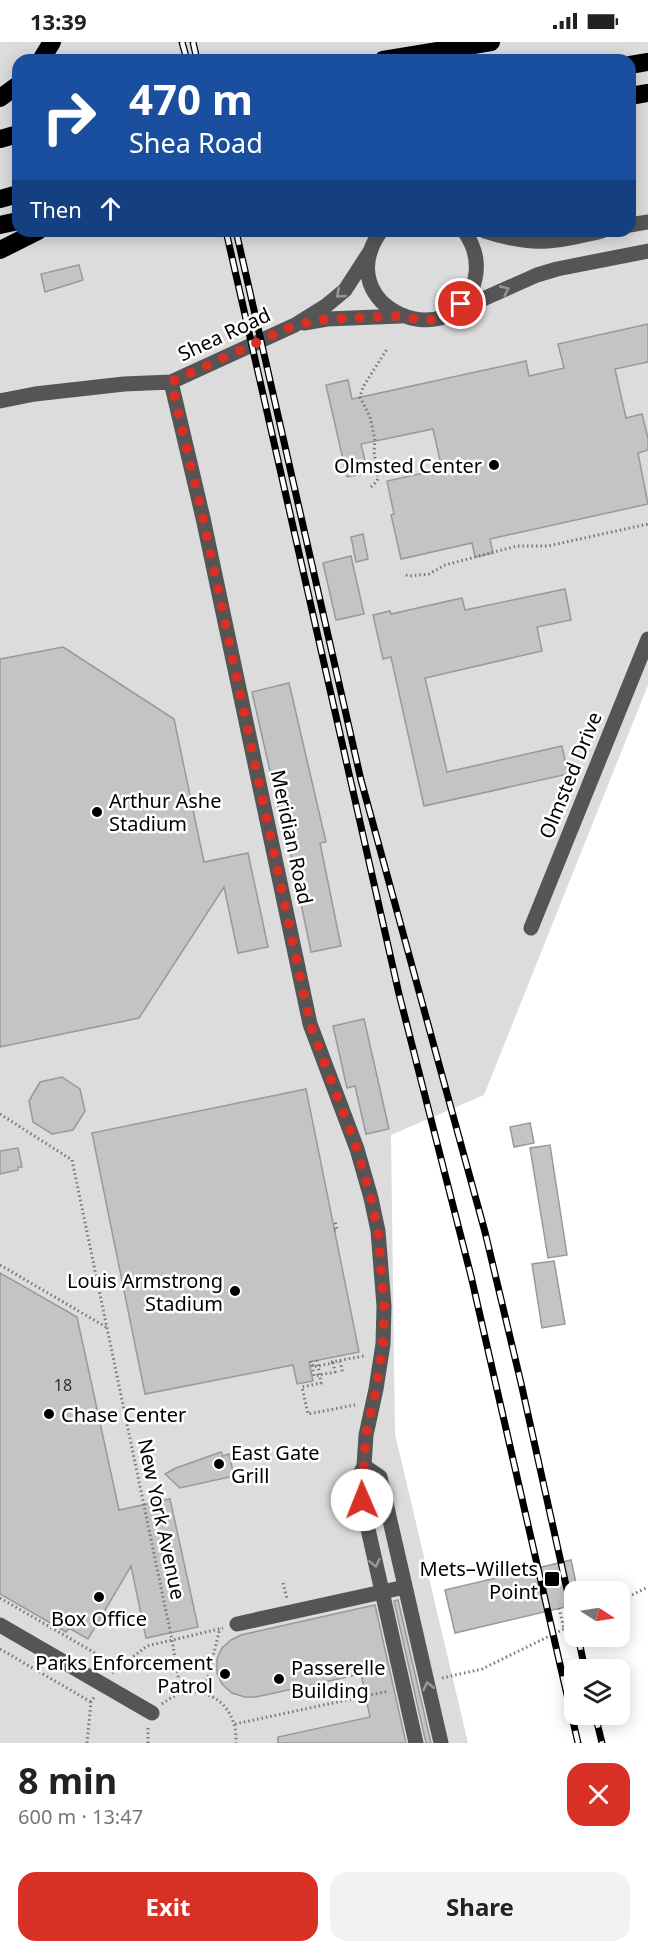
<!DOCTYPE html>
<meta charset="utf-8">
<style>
body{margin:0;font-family:"Noto Sans",sans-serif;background:#f2f2f2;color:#222;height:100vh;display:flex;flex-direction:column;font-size:22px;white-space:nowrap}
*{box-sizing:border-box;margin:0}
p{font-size:20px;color:#767676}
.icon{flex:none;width:33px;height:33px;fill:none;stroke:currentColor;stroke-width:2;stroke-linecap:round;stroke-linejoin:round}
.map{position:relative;height:1701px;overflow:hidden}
.sheet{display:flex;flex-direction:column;background:#fff;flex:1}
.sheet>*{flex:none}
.guide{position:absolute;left:12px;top:12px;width:624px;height:183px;border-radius:18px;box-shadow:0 3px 15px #0003;background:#1a4fa0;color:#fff;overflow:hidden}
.needle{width:39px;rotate:102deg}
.tools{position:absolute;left:564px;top:1539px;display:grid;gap:12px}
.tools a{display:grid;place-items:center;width:66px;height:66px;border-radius:12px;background:#fff;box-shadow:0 3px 15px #0003;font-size:30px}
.pin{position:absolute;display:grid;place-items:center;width:51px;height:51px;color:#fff;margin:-26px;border:3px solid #fff;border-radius:50%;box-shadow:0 2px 6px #0007}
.me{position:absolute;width:66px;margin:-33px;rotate:359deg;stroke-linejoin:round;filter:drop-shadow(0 0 4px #0008)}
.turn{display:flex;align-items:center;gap:21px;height:126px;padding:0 18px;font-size:27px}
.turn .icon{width:78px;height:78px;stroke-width:2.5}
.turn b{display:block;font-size:42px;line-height:51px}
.then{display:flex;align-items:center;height:57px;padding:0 18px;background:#0003;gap:12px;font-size:22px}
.round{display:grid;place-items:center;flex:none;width:63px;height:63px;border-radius:18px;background:#f2f2f2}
.headline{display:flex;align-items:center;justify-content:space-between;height:102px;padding:0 18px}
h1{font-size:36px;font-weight:700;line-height:45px}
.primary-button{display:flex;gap:12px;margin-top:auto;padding:12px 18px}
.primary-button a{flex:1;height:69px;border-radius:18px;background:#d93025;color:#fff;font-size:24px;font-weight:700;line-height:69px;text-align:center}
.primary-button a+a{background:#f2f2f2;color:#222}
.status{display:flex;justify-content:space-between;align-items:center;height:42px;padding:0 30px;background:#fff;direction:ltr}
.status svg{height:16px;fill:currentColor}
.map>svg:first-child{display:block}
.green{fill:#dcdcdc;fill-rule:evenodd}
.building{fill:#c4c4c4;stroke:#999;stroke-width:1.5}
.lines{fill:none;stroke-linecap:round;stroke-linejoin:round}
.path{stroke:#777;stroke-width:3;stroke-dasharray:1.5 3;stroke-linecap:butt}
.minor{stroke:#555;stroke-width:15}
.highway{stroke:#000;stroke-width:18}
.rail-casing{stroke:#000;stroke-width:7}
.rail{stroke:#fff;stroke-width:4.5;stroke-dasharray:14;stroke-linecap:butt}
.oneway{stroke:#999}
.route{stroke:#d93025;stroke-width:10;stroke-dasharray:0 18}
.poi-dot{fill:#000;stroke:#fff;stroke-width:2}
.labels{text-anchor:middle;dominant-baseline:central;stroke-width:5;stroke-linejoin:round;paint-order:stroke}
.number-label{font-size:16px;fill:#313131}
.street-label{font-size:20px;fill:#000;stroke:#fff}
.poi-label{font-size:20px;fill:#000;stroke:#fff;text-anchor:end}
</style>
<div class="status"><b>13:39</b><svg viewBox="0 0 49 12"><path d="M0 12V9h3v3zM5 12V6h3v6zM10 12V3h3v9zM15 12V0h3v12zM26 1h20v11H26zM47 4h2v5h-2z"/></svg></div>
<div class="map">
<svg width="648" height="1701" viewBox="0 0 648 1701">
<rect width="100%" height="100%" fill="#fff"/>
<!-- green -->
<path class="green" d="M0,0h648v643l-164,410 -93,40 4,299 73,309h-468zM18,18h612v171h-612z"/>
<!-- building -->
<path class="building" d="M79,223l4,15 -38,12 -4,-18z
M648,282v38l-33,7 11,49 16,-4 6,24v12l-10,3 10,51 -158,35 3,14 -18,4 -3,-14 -71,16 -10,-44 3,-1 -7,-33 55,-12 -9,-40 -72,15 7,29 -21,4 -21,-92 22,-5 4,19 174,-38 3,15 35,-8 -6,-24z
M363,492l5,25 -12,3 -5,-25z
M351,514l13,58 -28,6 -13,-57z
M565,547l6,31 -34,7 5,24 -117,27 22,94 115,-26 6,28 -144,32 -33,-149 -8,2 -10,-44 17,-4 1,3 71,-16 3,12z
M63,605l111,72 30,143 44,-9 20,94 -30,6 -14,-66 -85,131 -139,29v-388z
M289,641l37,159 -6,1 21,103 -30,6 -21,-102h-2l-36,-158z
M364,977l25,110 -23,5 -11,-48 -8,2 -14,-62z
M62,1035l18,12 5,22 -12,19 -21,4 -19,-12 -4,-21 11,-19z
M306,1047l53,263 -50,10 4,19 -16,3 -4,-19 -148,29 -53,-261z
M530,1081l4,20 -20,4 -4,-20z
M550,1103l17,110 -19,3 -18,-110z
M18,1106l4,19h-4v3l-18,4v-23z
M554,1219l11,63 -23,4 -10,-64z
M0,1231l77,44 42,193 51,-11 28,128 -52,11 -15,-72 -43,73 -19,-11 -3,4 -66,-38z
M221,1410l2,4 6,-2 5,22 -54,12 -15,-14 11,-6z
M571,1518l7,32h-4v13l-119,28 -10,-43z
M398,1558l33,143h-5l-32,-142z
M375,1563l31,138h-128v-6l92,-20 -9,-43 -105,23h-11l-13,-4 -10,-9 -5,-11v-14l5,-11 9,-8 10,-5z"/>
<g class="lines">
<!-- path -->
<path class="path" d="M371,445l6,-6 1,-3 -4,-26 1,-12 -5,-23 -10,-20 3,-10 24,-38
M406,533l4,1 19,-2 16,-9 72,-19h31l100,-22
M0,1072l72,46 100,480 9,53
M334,1188h3l-2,-9
M0,1223l106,62
M317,1318l4,23 -19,4 6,27 47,-9
M311,1319l3,15 21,-4 -2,-9 -20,4 -1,-6
M340,1319l3,13
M331,1320l33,-6
M283,1541l4,16
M0,1556l119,69
M620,1559l28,-14
M559,1566l5,21
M0,1607l91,53
M112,1631l35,-27 76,-18
M442,1636l40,-9 92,-45
M204,1652l16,-66
M162,1662c34,-27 76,-5 74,39
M235,1682l154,-33
M87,1701l4,-41 3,-5
M148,1701v-16"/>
<!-- minor -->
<path class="minor" d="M630,183l18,-3
M381,189c-55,77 75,129 94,48 4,-18 -1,-34 -11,-48
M485,189c49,16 68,11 117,0
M456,269l81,-36 20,-6 91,-18
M304,281l23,-4 74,-3
M171,340l32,136 107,506 47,125 14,49 7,33 6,75 -1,38 -7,45 -10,46 -2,31 -7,14 59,263
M0,359l35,-7 89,-10 47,-2 124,-57 32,-20 18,-15 26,-40
M531,886l117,-289
M364,1424l16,11 61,266
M237,1582l168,-37
M0,1583l152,88"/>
<!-- highway -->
<path class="highway" d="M41,18l11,-18
M383,18l108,-18
M630,23l18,-3
M630,54l18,-3
M0,56l18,-13
M0,97l18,-5
M0,157l18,-5
M0,183l18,-4
M0,208l38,-19"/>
<!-- rail casing -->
<g class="rail-casing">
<path id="rail" d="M182,0l5,18
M193,0l4,18
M226,189l173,763 72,282 107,467
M236,189l125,549 124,452 36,151 53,238
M578,1594l7,34
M595,1672l7,29"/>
</g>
<!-- rail -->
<use href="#rail" class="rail"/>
</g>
<!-- one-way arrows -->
<defs><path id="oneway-chevron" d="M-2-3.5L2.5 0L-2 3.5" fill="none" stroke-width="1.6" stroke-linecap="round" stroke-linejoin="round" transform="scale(1.5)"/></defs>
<g class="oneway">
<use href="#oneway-chevron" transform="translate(505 248) rotate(-25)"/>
<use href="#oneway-chevron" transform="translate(340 252) rotate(139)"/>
<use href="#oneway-chevron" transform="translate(375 1521) rotate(78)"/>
<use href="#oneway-chevron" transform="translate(428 1644) rotate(-103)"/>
</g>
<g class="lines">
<!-- route -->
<path class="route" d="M362,1458l-5,-20 7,-14 2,-31 10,-46 7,-45 1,-38 -6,-75 -7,-33 -14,-49 -47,-125 -107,-506 -32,-136 124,-57 32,-6 74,-3 19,4h10l21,-7 10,-9"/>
</g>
<!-- markers -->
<g class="poi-dot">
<circle cx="494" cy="423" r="6"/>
<circle cx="97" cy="770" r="6"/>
<circle cx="235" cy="1249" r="6"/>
<circle cx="49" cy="1372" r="6"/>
<circle cx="219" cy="1422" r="6"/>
<rect x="544" y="1529" width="16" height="16" rx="3"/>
<circle cx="99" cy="1555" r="6"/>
<circle cx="225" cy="1632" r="6"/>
<circle cx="279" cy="1637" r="6"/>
</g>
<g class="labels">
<!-- number labels -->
<g class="number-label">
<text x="63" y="1343">18</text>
</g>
<!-- street labels -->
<g class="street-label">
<text transform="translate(224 292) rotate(-25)">Shea Road</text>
<text transform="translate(570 733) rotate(-68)">Olmsted Drive</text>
<text transform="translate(292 795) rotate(78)">Meridian Road</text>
<text transform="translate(162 1477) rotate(78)">New York Avenue</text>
</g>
<!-- poi labels -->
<g class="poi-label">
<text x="482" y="423">Olmsted Center</text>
<text x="109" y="758" text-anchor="start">Arthur Ashe<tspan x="109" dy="23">Stadium</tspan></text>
<text x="223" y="1238">Louis Armstrong<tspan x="223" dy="23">Stadium</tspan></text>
<text x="61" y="1372" text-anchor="start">Chase Center</text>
<text x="231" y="1410" text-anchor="start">East Gate<tspan x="231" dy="23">Grill</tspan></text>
<text x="538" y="1526">Mets–Willets<tspan x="538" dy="23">Point</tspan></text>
<text x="99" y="1576" text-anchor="middle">Box Office</text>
<text x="213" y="1620">Parks Enforcement<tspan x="213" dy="23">Patrol</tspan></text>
<text x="291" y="1625" text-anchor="start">Passerelle<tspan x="291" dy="23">Building</tspan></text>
</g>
</g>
</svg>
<div class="tools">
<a><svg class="needle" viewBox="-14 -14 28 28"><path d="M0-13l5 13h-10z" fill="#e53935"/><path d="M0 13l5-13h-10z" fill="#767676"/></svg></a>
<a><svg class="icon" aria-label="layers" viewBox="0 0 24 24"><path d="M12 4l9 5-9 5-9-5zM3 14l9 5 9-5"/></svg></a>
</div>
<div class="pin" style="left:461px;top:262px;background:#d93025"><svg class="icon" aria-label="arrive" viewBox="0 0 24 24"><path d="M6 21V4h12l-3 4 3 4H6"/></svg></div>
<svg class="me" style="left:362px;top:1458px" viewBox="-20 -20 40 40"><circle r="19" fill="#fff"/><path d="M0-13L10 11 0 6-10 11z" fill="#d93025"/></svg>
<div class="guide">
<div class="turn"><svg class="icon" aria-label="right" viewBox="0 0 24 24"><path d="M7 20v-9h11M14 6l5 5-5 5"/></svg><div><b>470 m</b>Shea Road</div></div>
<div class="then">Then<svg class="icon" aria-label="ahead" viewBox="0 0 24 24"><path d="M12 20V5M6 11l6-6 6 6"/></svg></div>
</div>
</div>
<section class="sheet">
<div class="headline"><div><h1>8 min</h1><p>600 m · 13:47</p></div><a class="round" style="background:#d93025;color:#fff"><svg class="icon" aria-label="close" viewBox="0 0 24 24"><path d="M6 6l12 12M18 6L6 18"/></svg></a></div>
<div class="primary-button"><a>Exit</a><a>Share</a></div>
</section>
